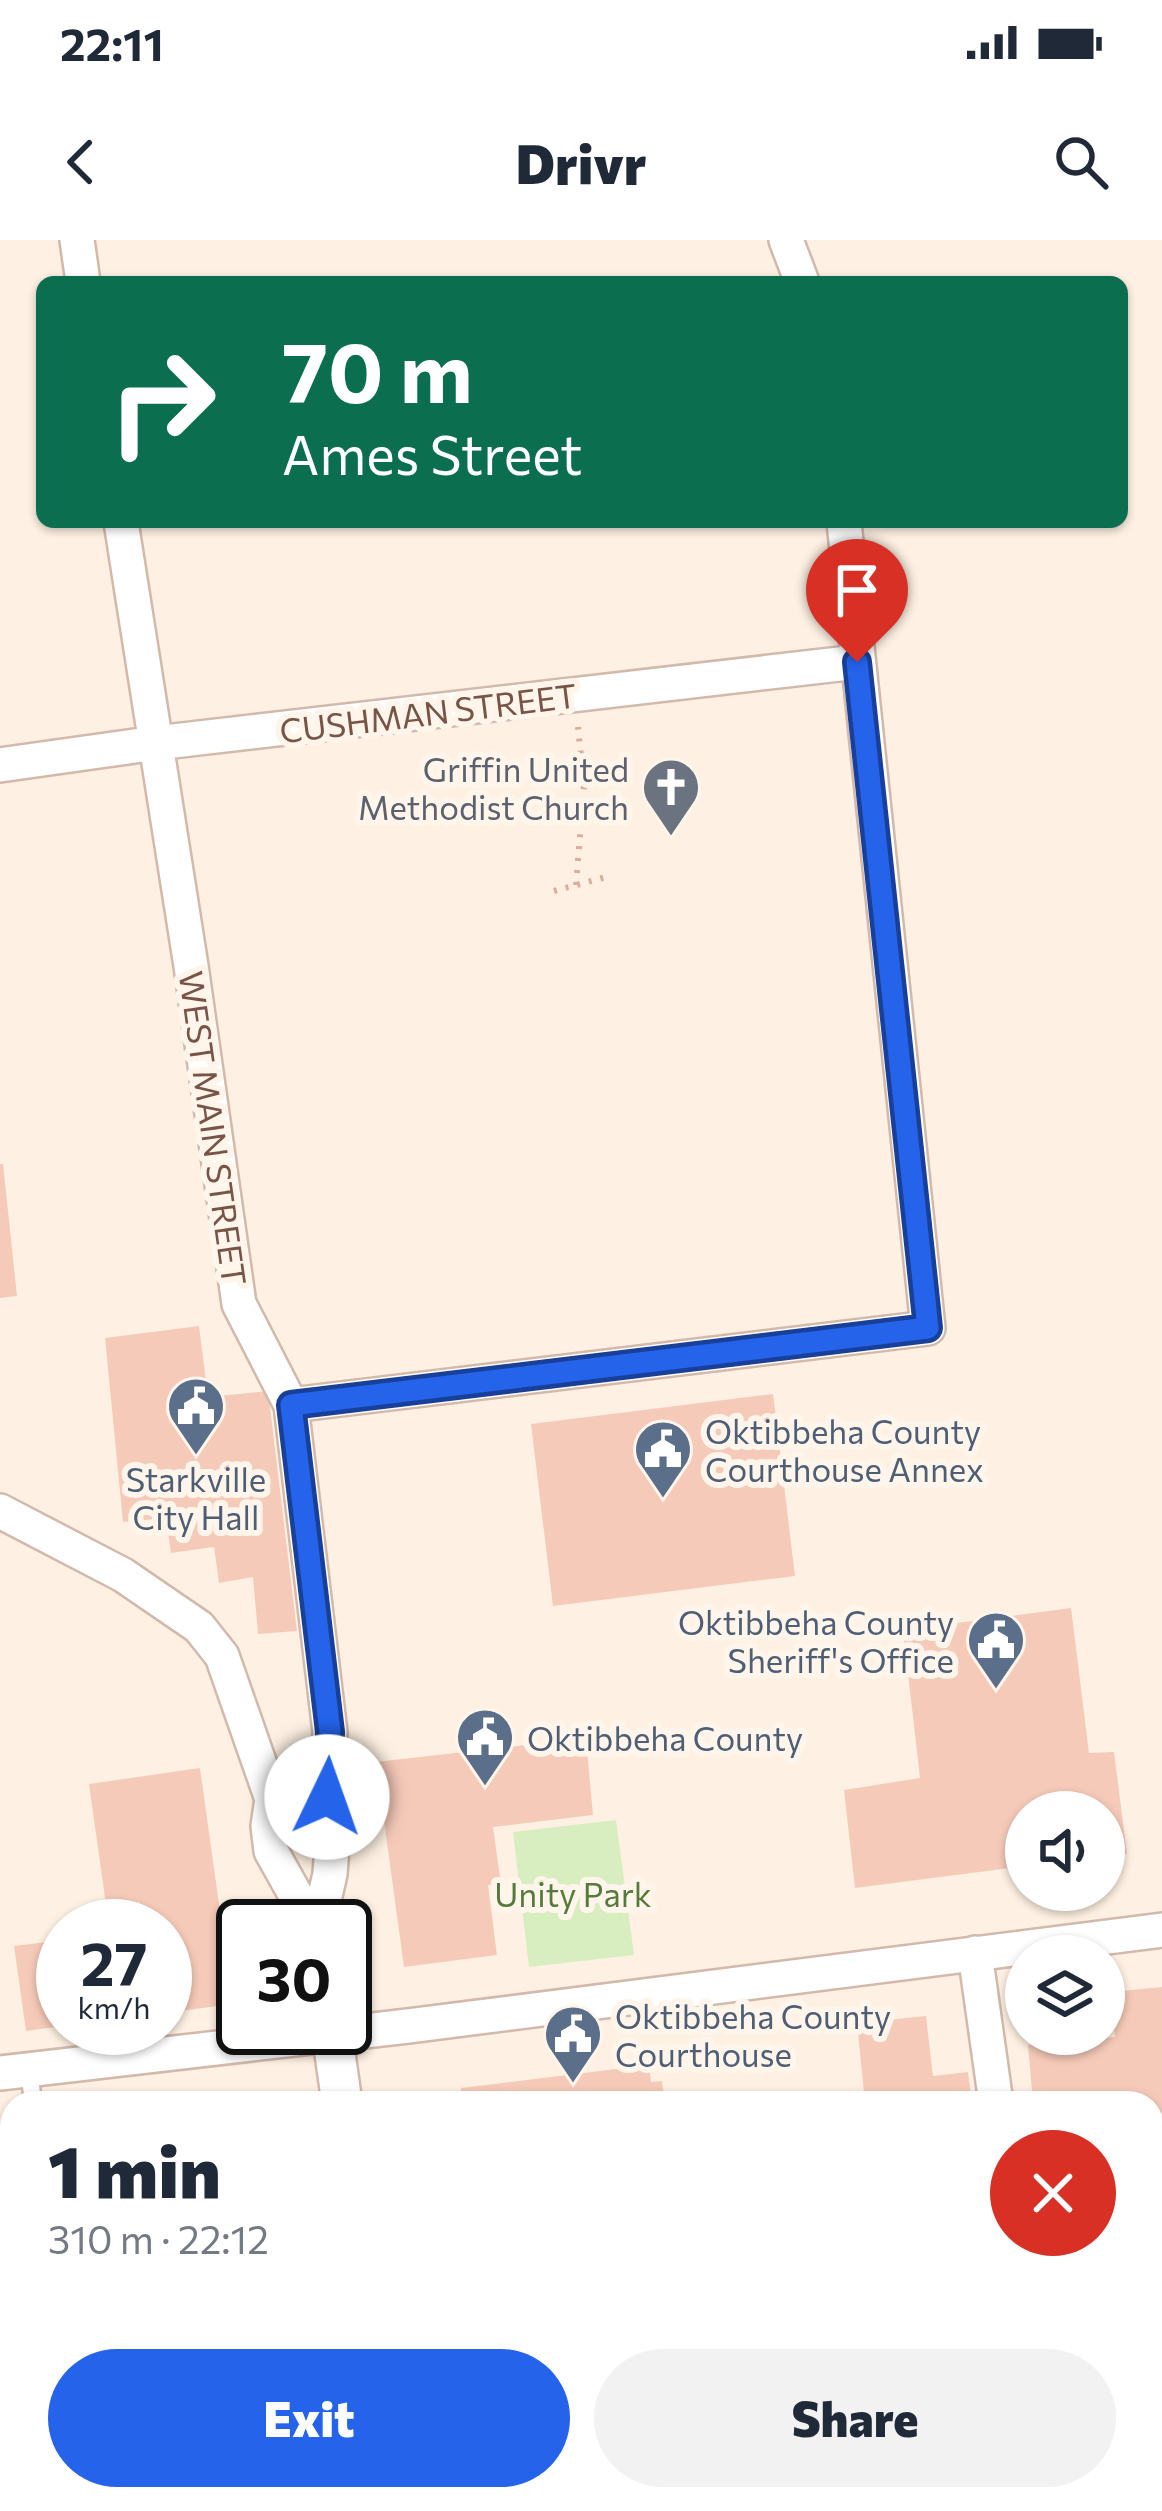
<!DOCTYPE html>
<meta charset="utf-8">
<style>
body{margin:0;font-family:Commissioner,sans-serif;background:#f2f2f3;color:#1f2937;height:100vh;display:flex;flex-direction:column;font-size:45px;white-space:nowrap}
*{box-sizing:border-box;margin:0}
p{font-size:39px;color:#747a83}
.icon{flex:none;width:66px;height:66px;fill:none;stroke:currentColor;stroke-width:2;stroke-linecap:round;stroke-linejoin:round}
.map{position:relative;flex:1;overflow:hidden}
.drawer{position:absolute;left:0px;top:1851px;width:1164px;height:420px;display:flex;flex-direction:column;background:#fff;border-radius:36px 36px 0 0;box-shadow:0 3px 9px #0004}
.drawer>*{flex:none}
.guide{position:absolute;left:36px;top:36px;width:1092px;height:252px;border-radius:18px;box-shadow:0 3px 9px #0004;background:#0b6e4f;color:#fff;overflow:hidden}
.buttons{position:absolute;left:1005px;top:1551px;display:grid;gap:24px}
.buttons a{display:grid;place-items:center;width:120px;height:120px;border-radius:50%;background:#fff;box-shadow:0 3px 9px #0004;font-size:60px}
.speed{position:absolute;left:36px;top:1659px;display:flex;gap:24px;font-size:60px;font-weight:700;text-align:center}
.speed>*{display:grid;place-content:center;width:156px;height:156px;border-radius:50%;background:#fff;box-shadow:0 3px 9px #0004;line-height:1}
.speed small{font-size:30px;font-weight:400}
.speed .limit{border:6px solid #111;border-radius:18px;background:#fff;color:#111}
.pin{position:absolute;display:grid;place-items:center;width:102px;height:102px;color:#fff;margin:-123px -51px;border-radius:50% 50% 50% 0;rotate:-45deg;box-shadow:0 0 12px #0007}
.pin .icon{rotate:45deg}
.me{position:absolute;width:132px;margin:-66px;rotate:3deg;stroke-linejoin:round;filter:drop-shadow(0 0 9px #0008)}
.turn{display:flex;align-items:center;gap:42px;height:252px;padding:0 48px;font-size:54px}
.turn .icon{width:156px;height:156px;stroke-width:2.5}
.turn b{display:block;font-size:84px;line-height:102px}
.round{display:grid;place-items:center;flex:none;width:126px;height:126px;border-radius:63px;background:#f2f2f3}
.overview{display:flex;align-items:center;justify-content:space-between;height:204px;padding:0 48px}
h1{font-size:72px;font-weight:800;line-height:90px}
.button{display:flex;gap:24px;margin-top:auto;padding:24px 48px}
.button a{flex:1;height:138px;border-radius:72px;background:#2563eb;color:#fff;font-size:48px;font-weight:800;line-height:138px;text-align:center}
.button a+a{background:#f2f2f3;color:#1f2937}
.status{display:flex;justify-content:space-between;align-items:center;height:84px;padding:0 60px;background:#fff;direction:ltr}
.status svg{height:33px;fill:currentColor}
header{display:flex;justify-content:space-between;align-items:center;height:156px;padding:0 48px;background:#fff;font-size:54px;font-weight:800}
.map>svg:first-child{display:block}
.green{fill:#d8edc0}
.building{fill:#f6cab9}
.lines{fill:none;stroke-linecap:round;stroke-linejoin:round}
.service-casing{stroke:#d2b9ab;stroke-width:21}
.minor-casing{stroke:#d2b9ab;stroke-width:38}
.tertiary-casing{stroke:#d2b9ab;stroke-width:44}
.path{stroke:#dbad9c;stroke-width:6;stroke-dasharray:3 9;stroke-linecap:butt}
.service{stroke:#fff;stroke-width:16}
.minor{stroke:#fff;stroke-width:33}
.tertiary{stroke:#fff;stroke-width:39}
.route-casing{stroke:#184099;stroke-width:30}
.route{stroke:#2563eb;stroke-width:21}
.labels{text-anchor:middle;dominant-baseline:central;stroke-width:12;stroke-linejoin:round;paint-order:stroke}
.street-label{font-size:33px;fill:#785347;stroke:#fff5eb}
.worship-label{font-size:33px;fill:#5b616d;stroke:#fff5eb;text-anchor:end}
.service-label{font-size:33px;fill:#4e5e75;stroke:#fff5eb;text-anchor:start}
.park-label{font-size:33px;fill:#557a3c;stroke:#fff5eb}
</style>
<div class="status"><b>22:11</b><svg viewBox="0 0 49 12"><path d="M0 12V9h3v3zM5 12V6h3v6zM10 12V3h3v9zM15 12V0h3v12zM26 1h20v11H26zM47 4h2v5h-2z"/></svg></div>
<header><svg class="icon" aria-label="back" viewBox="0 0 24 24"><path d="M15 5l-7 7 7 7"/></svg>Drivr<svg class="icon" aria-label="search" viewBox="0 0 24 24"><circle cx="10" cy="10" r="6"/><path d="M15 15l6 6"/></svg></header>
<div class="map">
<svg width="1162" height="2271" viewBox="0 0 1162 2271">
<rect width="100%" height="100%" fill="#fef1e3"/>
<!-- green -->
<path class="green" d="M616,1580l18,135 -105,12 -16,-135z"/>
<!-- building -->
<path class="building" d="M0,924h3l14,132 -17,2z
M199,1086l9,71 60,-6 29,240 -39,3 -5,-57 -34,6 -5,-36 -43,6 -5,-35 -43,4 -18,-184z
M773,1154l22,182 -242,30 -22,-182z
M1071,1368l18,145 25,-1 13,102 -23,3v-45h-78v54l-171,22 -11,-98 76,-12 -17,-148z
M586,1498l7,77 -100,12 8,57 -13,1 9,70 -93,12 -28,-205z
M200,1528l33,236 -68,9v-87h-56l-20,-142z
M63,1700v86l-37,5 -12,-85z
M1162,1747v178l-10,1v-63h-119l-5,-58 87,-8 -4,-45z
M926,1776l7,60 35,-4 4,31h-107l-8,-80z
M649,1825l2,17 11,-1 3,22h-203l-1,-15z
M10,1889l2,133 -12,2v-134z
M12,2071v151l-12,1v-151z
M102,2259h202l1,12h-201z
M483,2259h130l2,12h-131z
M765,2259h152l1,12h-151z
M1083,2259h42l2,12h-42z"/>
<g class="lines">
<!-- service casing -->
<g class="service-casing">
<path id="service" d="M29,1829l4,34
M0,2045l12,-1
M0,2254l12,-2"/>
</g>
<!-- minor casing -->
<g class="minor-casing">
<path id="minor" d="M77,0l6,42
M786,0l16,42
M121,282l70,444 48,338 52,101 39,327 -3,65 7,22 -4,55 -12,52
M0,525l156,-22 701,-81
M291,1165l637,-77 -84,-806
M0,1271l123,64 76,52 23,29 50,143 -4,27 3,25 42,75
M975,1713l21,150
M0,1833l408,-47 754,-96
M1042,2259l2,12"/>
</g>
<!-- tertiary casing -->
<g class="tertiary-casing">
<path id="tertiary" d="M332,1793l10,70
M396,2259l1,12"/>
</g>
<!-- path -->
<path class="path" d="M584,546l29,-5
M576,645l8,-99 -6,-59
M554,651l52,-14"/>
<!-- service -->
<use href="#service" class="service"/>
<!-- minor -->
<use href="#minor" class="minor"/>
<!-- tertiary -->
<use href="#tertiary" class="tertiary"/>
</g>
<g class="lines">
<!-- route casing -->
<g class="route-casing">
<path id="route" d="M327,1557l3,-65 -39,-327 637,-77 -71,-666"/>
</g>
<!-- route -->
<use href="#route" class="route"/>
</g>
<!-- icons -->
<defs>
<g id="church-pin" transform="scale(3)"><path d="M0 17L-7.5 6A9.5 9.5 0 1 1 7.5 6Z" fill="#6b7280" stroke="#fff5eb"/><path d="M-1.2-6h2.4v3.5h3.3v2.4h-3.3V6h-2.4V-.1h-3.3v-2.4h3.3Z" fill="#fff"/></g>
<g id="civic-pin" transform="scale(3)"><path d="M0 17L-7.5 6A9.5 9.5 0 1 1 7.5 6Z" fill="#5c6f8a" stroke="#fff5eb"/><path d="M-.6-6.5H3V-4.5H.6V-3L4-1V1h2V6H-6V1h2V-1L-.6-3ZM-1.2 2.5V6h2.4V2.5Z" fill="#fff"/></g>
</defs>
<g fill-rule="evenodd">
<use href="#church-pin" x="671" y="547"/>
<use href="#civic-pin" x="196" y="1166"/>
<use href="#civic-pin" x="663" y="1209"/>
<use href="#civic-pin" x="996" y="1400"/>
<use href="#civic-pin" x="485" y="1497"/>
<use href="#civic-pin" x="573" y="1794"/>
</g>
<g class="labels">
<!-- street labels -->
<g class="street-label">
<text transform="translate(428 472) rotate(-7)">CUSHMAN STREET</text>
<text transform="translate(214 888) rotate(82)">WEST MAIN STREET</text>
</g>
<!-- worship labels -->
<g class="worship-label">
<text x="629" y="528">Griffin United<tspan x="629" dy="38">Methodist Church</tspan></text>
</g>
<!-- service labels -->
<g class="service-label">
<text x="705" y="1190">Oktibbeha County<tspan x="705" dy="38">Courthouse Annex</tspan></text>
<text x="196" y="1238" text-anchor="middle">Starkville<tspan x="196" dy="38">City Hall</tspan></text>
<text x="954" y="1381" text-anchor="end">Oktibbeha County<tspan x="954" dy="38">Sheriff's Office</tspan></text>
<text x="527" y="1497">Oktibbeha County</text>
<text x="615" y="1775">Oktibbeha County<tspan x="615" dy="38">Courthouse</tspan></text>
</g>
<!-- park labels -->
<g class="park-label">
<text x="573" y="1653">Unity Park</text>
</g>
</g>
</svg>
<div class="buttons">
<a><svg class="icon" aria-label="sound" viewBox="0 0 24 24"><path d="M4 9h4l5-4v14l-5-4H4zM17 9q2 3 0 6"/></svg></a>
<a><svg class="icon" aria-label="layers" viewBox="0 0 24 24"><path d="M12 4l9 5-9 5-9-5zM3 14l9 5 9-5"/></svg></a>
</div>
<div class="speed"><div>27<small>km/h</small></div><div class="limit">30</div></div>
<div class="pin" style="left:857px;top:422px;background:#d93025"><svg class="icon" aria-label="arrive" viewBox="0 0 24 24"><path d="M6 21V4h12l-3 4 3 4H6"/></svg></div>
<svg class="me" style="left:327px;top:1557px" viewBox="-20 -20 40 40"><circle r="19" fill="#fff"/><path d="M0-13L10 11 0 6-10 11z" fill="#2563eb"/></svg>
<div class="guide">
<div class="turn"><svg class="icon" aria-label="right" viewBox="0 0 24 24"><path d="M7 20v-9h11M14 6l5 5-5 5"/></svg><div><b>70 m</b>Ames Street</div></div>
</div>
<section class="drawer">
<div class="overview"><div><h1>1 min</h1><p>310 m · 22:12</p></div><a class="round" style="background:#d93025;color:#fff"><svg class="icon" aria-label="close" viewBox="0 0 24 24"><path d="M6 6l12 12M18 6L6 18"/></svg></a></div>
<div class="button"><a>Exit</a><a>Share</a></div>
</section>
</div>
